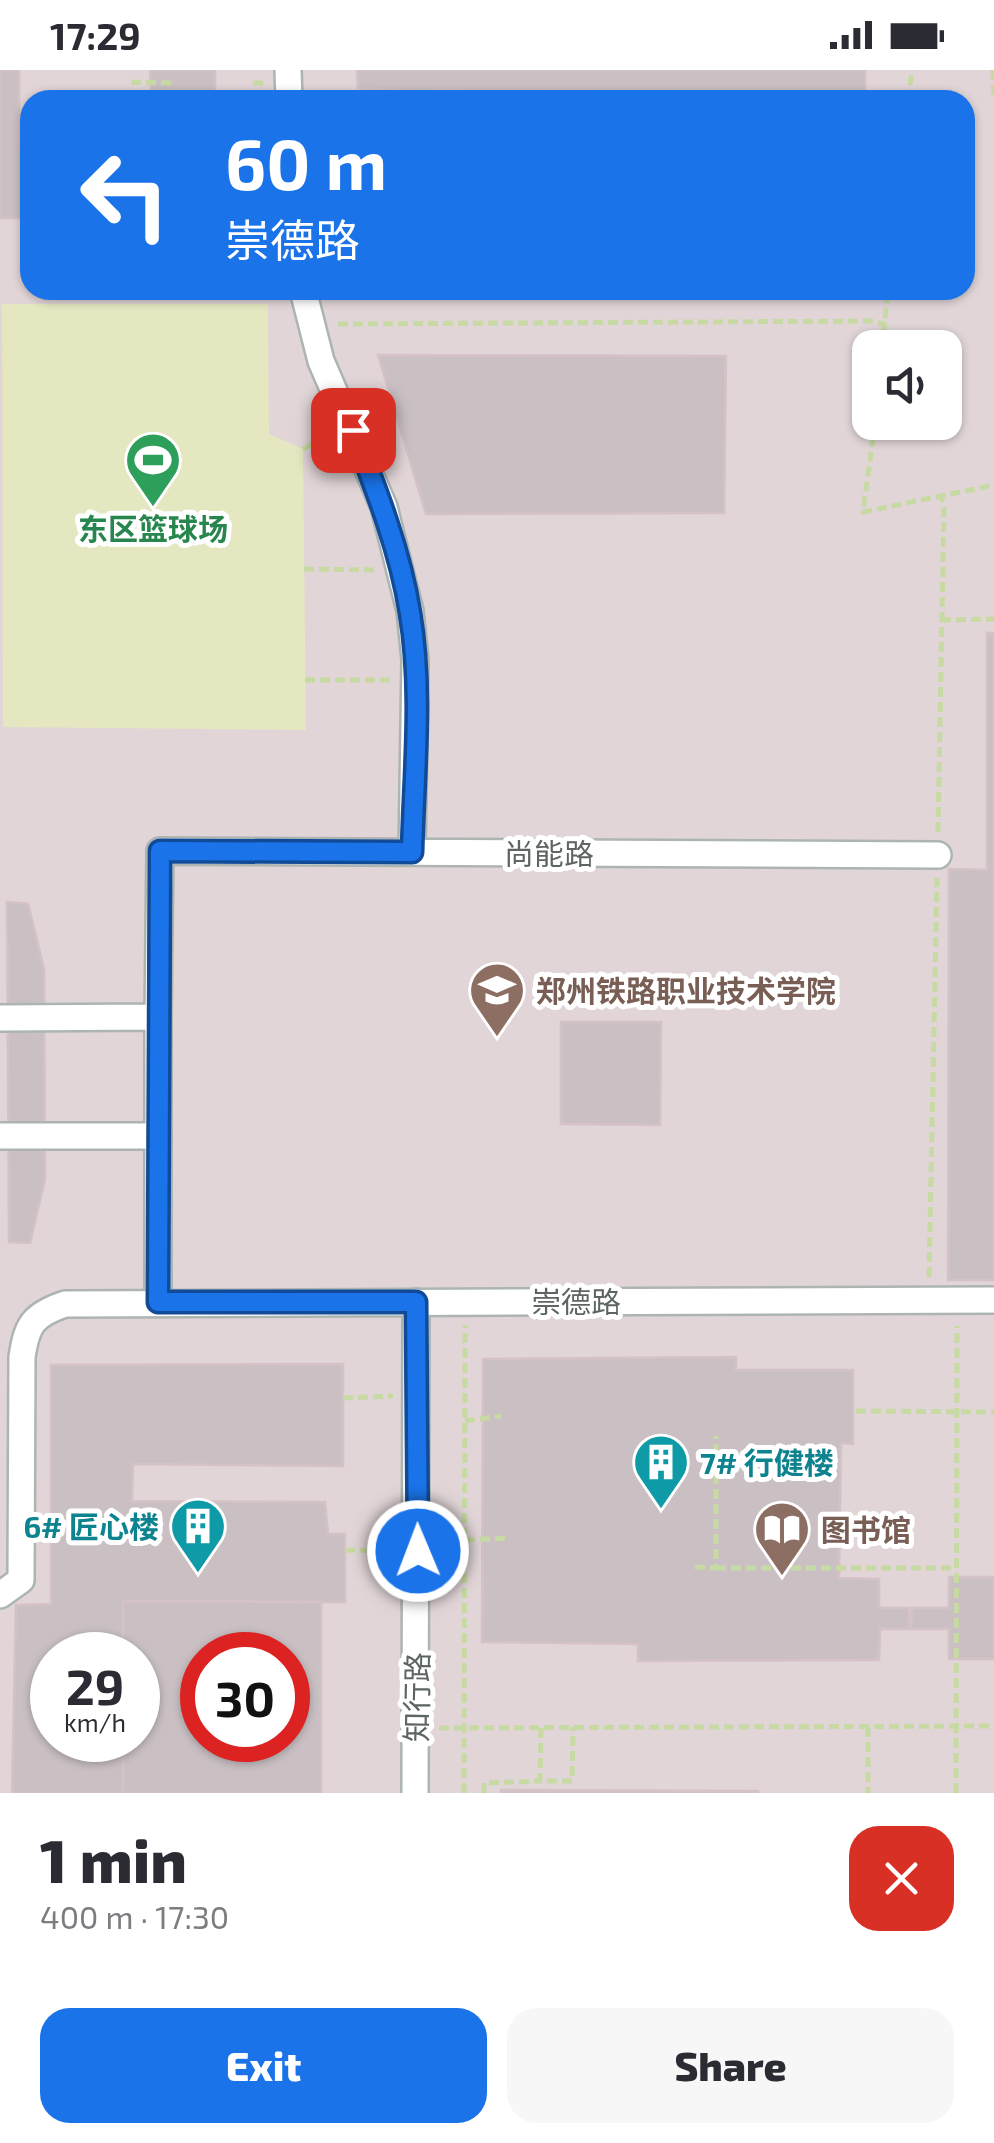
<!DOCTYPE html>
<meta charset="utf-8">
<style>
body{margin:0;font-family:"Exo 2","Noto Sans SC",sans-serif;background:#f7f7f7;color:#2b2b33;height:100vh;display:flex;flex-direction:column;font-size:38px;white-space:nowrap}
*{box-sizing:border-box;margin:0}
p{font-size:32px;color:#7c7c81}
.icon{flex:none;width:55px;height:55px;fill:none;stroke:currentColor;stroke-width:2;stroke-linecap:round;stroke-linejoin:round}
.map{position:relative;height:1723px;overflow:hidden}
.panel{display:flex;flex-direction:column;background:#fff;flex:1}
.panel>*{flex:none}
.top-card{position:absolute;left:20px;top:20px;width:955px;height:210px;border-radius:30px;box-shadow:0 2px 8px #0004;background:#1a73e8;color:#fff;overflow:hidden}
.fabs{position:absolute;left:852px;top:260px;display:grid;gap:20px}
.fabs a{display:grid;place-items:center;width:110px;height:110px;border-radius:20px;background:#fff;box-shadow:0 2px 8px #0004;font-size:50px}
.speed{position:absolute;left:30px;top:1562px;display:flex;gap:20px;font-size:50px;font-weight:700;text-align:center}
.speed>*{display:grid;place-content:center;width:130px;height:130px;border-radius:50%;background:#fff;box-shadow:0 2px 8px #0004;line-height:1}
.speed small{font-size:25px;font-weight:400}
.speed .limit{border:15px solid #d22;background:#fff;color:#111}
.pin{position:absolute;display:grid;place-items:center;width:85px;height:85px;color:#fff;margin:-42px;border-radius:20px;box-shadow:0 5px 15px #0006}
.me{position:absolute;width:110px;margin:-55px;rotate:359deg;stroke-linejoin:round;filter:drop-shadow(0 0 8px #0008)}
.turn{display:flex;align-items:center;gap:35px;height:210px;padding:0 40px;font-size:45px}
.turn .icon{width:130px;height:130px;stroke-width:2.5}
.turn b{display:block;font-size:70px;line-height:85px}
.round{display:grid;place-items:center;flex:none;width:105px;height:105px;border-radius:30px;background:#f7f7f7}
.summary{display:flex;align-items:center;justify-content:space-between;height:170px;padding:0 40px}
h1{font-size:60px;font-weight:800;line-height:75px}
.primary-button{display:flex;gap:20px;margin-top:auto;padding:20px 40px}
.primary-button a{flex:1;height:115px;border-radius:30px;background:#1a73e8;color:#fff;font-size:40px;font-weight:800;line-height:115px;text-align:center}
.primary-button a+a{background:#f7f7f7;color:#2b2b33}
.status{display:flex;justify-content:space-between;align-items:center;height:70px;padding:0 50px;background:#fff;direction:ltr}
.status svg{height:28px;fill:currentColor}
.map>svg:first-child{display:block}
.education{fill:#e1d5d7;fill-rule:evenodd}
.green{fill:#e4e7c0}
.building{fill:#cac0c4;stroke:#d4c2c6;stroke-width:2.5;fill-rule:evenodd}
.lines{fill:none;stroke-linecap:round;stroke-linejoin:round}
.minor-casing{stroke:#adb5b3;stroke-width:30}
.path{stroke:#c7daa3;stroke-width:5;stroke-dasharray:10 5;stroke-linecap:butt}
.minor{stroke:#fff;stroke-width:25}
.route-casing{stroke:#114b97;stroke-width:25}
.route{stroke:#1a73e8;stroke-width:18}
.labels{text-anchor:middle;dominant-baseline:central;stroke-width:10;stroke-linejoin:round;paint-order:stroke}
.leisure-label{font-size:30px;font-weight:bold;fill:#27864d;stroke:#fff}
.street-label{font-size:30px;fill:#5c6562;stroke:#fff}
.education-label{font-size:30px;font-weight:bold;fill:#785e54;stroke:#fff;text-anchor:start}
.culture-label{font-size:30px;font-weight:bold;fill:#0d838f;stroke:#fff;text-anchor:start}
</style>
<div class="status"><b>17:29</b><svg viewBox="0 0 49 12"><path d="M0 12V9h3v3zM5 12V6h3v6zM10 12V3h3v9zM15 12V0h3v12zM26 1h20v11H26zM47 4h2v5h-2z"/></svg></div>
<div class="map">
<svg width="994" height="1723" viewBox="0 0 994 1723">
<rect width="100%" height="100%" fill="#efe4e6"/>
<!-- education -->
<path class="education" d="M0,0h994v1723h-994zM30,30h935v190h-935zM870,278h75v74h-75zM52,1585h86v85h-86zM202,1585h86v85h-86z"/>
<!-- green -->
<path class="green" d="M2,234h266l1,130 34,15 3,281 -303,-3z"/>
<!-- building -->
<path class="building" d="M0,0h19v78h11v70h-30z
M150,0h65v30h-64z
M357,0h508v22l-431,-2 -1,10h-13l-1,-9 -61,-3z
M378,285l348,1 -2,157 -298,1z
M987,563h7v647h-46l1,-411 38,1z
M7,832l21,2 16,65 1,210 -15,64 -21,-1z
M561,952h100l-1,103 -99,-1z
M736,1287v13h117v74l-12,-1 -2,135 40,1v29h30v21h-29l-1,31 -241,1v-17l-156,-2 1,-283z
M343,1294v102l-210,-2 -1,37 193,1 3,32h17v68l-222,-1v54h-71v85h71v53h-111l4,-188 35,-1v-239z
M949,1507h45v82h-45v-30h-38l1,-21h37z
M123,1531l198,1v191h-198v-53h15v-85h-15zM202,1585h86v85h-86z
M501,1720l257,1v2h-257z"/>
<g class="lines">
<!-- minor casing -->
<g class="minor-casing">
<path id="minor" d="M288,0l1,30
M303,220l18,71 63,146 26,104 5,49 -3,192
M0,948l158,-1 2,-166 778,4
M0,1066h158v167
M158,1066v-119
M0,1525l21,-15 1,-223c5,-33 11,-42 43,-53l929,-4
M415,1723l1,-491"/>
</g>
<!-- path -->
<path class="path" d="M993,0l1,30
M253,13h12
M134,30v-18l42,1
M908,30l4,-30
M338,254l533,-3 14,3
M882,278l6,-58
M875,352l-12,90 131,-27
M303,379l23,-13
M304,499l72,1
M941,550l53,-1
M305,610h87
M938,762l6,-324 -3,-12
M929,1207l8,-399
M343,1328l50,-2
M856,1341l138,1
M465,1351l36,-5
M465,1470l44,-2
M345,1480l45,1
M695,1497l21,1v-132
M716,1498h240
M868,1657v66
M439,1658l555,-2
M541,1658l-1,53h32l1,-54
M464,1723l1,-468
M484,1723v-10l56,-2
M956,1723l1,-467"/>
<!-- minor -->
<use href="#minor" class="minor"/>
</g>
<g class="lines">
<!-- route casing -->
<g class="route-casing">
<path id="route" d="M353,360c23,59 47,120 57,183 13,78 4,161 2,239l-252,-1 -2,451h258l2,249"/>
</g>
<!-- route -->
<use href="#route" class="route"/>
</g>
<!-- icons -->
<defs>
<g id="stadium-pin" transform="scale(2.875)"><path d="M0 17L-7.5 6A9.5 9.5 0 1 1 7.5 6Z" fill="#2e9e5b" stroke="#fff"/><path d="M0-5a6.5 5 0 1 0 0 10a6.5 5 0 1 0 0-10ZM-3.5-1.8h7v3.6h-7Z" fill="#fff"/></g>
<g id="university-pin" transform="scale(2.875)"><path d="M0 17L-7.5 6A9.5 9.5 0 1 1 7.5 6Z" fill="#8d6e63" stroke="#fff"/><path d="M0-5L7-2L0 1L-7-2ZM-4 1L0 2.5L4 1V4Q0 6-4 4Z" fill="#fff"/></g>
<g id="building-pin" transform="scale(2.875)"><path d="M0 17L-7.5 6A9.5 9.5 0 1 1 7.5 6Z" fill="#0f9aa8" stroke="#fff"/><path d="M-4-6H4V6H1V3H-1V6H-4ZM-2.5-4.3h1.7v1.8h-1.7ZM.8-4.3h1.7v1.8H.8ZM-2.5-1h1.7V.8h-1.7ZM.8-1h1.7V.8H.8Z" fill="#fff"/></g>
<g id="library-pin" transform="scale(2.875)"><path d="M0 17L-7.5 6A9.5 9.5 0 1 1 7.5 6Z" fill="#8d6e63" stroke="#fff"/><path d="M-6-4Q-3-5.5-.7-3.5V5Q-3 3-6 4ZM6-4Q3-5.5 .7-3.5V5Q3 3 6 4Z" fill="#fff"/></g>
</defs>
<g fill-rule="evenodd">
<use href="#stadium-pin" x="153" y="390"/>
<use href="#university-pin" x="497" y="920"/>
<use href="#building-pin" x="661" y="1392"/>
<use href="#building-pin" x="198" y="1456"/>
<use href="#library-pin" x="782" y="1459"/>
</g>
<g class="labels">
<!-- leisure labels -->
<g class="leisure-label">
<text x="153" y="458">东区篮球场</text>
</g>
<!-- street labels -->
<g class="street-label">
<text x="549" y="783">尚能路</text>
<text x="576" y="1231">崇德路</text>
<text transform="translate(416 1627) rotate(-89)">知行路</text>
</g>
<!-- education labels -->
<g class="education-label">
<text x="536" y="920">郑州铁路职业技术学院</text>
<text x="821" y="1459">图书馆</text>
</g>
<!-- culture labels -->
<g class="culture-label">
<text x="700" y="1392">7# 行健楼</text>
<text x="159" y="1456" text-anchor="end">6# 匠心楼</text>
</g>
</g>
</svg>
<div class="fabs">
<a><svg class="icon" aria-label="sound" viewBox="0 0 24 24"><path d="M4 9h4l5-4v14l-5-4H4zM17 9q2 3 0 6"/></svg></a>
</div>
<div class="speed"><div>29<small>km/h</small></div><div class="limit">30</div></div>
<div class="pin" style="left:353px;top:360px;background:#d93025"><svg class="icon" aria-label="arrive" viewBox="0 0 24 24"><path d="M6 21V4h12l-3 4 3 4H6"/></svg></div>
<svg class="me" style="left:418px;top:1481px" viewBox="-20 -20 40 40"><circle r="17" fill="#1a73e8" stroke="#fff" stroke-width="3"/><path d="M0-11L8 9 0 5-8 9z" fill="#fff"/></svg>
<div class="top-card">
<div class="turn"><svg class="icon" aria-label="left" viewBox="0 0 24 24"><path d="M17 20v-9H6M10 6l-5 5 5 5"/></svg><div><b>60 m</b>崇德路</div></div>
</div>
</div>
<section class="panel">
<div class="summary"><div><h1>1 min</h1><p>400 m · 17:30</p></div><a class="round" style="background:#d93025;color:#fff"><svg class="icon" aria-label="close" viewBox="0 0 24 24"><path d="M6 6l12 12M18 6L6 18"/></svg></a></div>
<div class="primary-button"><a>Exit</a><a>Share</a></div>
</section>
